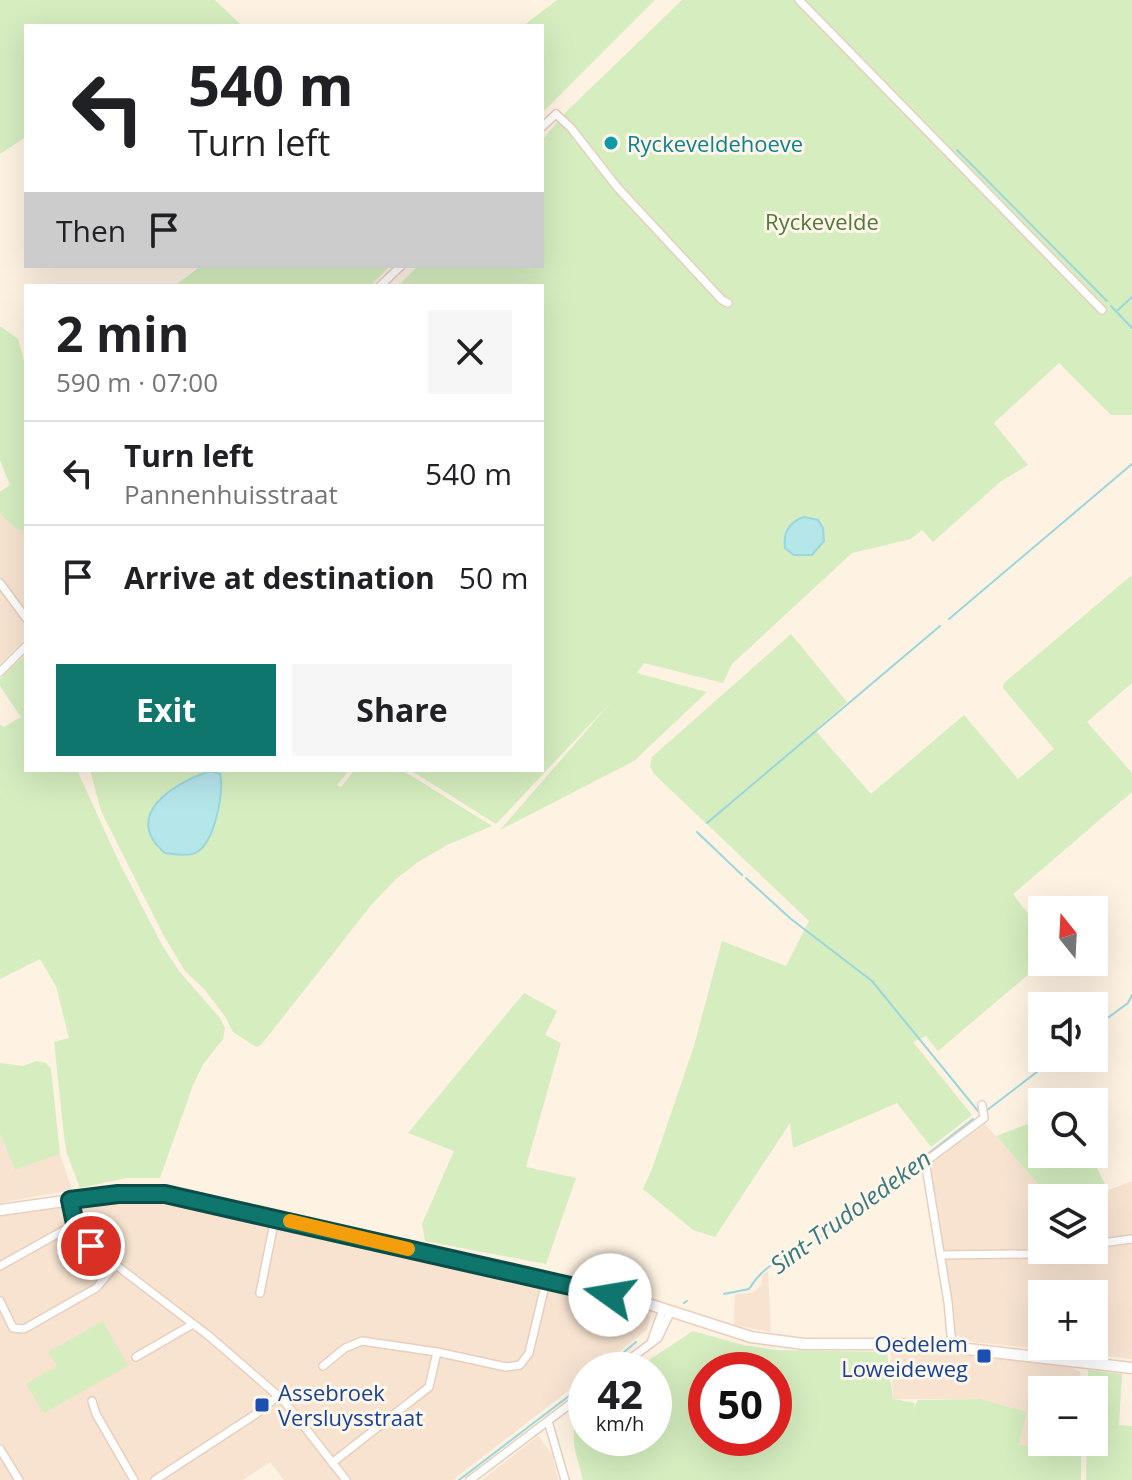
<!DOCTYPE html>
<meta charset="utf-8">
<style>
body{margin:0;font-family:"Open Sans",sans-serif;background:#f6f6f6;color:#202124;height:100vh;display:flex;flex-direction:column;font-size:30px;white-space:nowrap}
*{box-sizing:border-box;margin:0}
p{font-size:26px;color:#757577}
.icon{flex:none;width:44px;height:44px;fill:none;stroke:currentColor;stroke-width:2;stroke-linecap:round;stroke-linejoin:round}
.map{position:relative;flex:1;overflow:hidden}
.drawer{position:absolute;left:24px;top:284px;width:520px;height:488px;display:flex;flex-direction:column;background:#fff;border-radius:0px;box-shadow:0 8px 32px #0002}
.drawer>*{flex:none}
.guide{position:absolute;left:24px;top:24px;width:520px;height:244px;border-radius:0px;box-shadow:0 8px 32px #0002;background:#fff;color:#202124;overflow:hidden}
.needle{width:52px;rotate:342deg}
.tools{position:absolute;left:1028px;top:896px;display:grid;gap:16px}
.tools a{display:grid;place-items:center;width:80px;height:80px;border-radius:0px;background:#fff;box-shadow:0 8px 32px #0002;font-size:40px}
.speed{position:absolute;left:568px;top:1352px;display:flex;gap:16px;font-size:40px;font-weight:700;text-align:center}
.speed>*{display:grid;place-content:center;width:104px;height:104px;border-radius:50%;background:#fff;box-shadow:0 8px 32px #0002;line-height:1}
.speed small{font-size:20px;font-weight:400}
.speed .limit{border:12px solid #d22;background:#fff;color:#111}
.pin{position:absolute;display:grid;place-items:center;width:68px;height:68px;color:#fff;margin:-34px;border:4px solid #fff;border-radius:50%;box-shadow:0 2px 8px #0007}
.me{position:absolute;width:88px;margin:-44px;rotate:283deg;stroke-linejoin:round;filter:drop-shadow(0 0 6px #0008)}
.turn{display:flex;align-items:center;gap:28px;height:168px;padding:0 32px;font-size:36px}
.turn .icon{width:104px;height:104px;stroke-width:2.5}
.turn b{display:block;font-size:56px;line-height:68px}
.then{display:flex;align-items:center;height:76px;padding:0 32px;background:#0003;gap:16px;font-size:30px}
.round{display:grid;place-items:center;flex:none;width:84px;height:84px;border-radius:0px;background:#f6f6f6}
.summary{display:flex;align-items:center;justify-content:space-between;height:136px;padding:0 32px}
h1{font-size:48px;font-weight:700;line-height:60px}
.cta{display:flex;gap:16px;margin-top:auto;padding:16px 32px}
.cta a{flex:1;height:92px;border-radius:0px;background:#0f766e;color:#fff;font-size:32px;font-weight:700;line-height:92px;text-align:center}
.cta a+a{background:#f6f6f6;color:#202124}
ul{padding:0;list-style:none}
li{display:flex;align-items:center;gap:24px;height:104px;padding:0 32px;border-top:2px solid #e0e0e0}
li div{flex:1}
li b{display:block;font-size:30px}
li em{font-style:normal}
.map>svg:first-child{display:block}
.residential{fill:#f7e3d0;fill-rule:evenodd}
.green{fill:#d5edbf;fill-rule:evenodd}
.water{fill:#b5e6ea;stroke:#9ad7dd;stroke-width:2}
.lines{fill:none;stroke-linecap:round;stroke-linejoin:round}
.stream{stroke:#9ad7dd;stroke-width:2}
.street-casing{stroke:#e6cfbf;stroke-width:10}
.secondary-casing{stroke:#ebcfbc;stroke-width:13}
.street{stroke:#fff;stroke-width:7}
.secondary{stroke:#fff;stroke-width:10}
.route-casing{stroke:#0a4d48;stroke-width:20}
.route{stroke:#0f766e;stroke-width:14}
.slow{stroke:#f59e0b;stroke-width:14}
.culture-dot{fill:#0f9aa8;stroke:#fff6ea;stroke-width:3}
.transit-dot{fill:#1a4fb4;stroke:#fff6ea;stroke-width:3}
.labels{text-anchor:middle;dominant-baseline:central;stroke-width:6;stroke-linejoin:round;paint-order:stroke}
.culture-label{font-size:22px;fill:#0d838f;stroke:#fff6ea;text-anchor:start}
.park-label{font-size:22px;fill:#517a3a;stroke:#fff6ea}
.transit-label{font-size:22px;fill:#164399;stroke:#fff6ea;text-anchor:end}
.water-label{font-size:24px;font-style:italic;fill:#387880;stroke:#fff6ea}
</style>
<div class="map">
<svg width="1132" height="1480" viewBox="0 0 1132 1480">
<rect width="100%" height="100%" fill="#fef2e2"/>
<!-- residential -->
<path class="residential" d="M0,514l15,14 11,4v106l-26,26z
M985,1124l65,74h-8v52h52v-52h-6l44,-17v178l-158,-17 -18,-7 -27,-170zM1042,1294h52v52h-52z
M0,1134l15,36 45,-16 12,36 -72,13z
M128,1199l35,1 110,22 370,86 7,9 -3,13 -52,40h-9v7l-133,103h-169l-14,-18 -27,18h-243v-264z
M768,1270l3,62 -37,-7 1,-31 17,-1 9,-7 2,-11z
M953,1350l120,18 7,4 1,18h-39v52h39v8l-62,-5 8,-33 -46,-13h-88l-2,-48z
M538,1436l14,18 6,26h-76z"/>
<!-- green -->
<path class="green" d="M0,0h215l27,26h-216v111l-26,17z
M557,0h98l-113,113v-87h-19z
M682,0h450v415h-21l-52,-52 -65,60 34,42 -28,17 -67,60 -11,-12 -11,9 -59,14 -120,111 -9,19 -79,-20 -7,10 70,19 -73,69 -134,69 113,-130 -117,124 -86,-54h132v-484h-144l20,-20h124v-126l24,-28z
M201,266h189l-20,20h-196z
M0,326l18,13 8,29v164l-11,-4 -15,-14v-22l10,-7 -10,-25z
M1132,575v108l-45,39 45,51v19l-119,102 29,38 1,30 -105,89 -12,-15 -13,6 59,73 -41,32 -34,-44 -104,45 -3,-25 -75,114 -22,-7 -50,-41 9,-20 42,-123 28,-105 64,25 23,-45 -155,-147 -4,-7 2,-10 139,-123 56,68 -32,28 56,64 93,-79 54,64 36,-30 -51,-61 1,-5z
M26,654v116h51l41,90 44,85 17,26 41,47 5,10 -2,11 -19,24 -11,22 -33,93h-34l-46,10 -13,-34 -3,-18 -10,-94 15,-4 -13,-52 -16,-27 -40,20v-255l4,3 17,-10 -21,-31v-7z
M90,770h259l-12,15 4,2 14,-17h47l90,56 -45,19 -29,17 -22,17 -24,25 -111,141 -5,2 -23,-15 -7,-14 -21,-28 -20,-19 -20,-33 -64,-127z
M524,993l33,18 -12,24 16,8 -35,124 50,11 -30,86 -121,-23 -3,-17 32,-73 -46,-18z
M37,1061l9,2 5,6 9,85 -45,16 -15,-36v-71l23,3z
M1042,1119v35h48l18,36 -20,8h-38l-54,-62z
M103,1321l25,45 -84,47 -18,-29 31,-18 -9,-14z
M693,1331l50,14 33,5 111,2 6,47 22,4 -3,8 6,-11 63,-1 46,13 -8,33 62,5v30h-498c-6,-25 -19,-53 3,-73v31h68v-68h-20zM706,1370h68v68h-68z
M1088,1370l34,4 -3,51 13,1v54h-46l1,-38h7v-52h-6z"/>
<!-- water -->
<path class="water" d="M804,517l14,3 5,8 1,13 -12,14h-18l-9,-7c-2,-15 4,-26 19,-31z
M210,771l10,3c4,19 -5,67 -23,78 -9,5 -22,2 -32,1 -44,-38 9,-70 45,-82z"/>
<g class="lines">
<!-- stream -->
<path class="stream" d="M957,150l150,151
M1111,306l21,22
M1118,310l14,-13
M949,619l183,-155
M707,823l233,-197
M697,832l45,43
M746,878l45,41 81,62 106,130
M1094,1028l34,-25 4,-8
M986,1111l69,-53
M724,1294l25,-5c13,-21 30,-31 53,-38l171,-132
M684,1303l3,-2
M603,1370l33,-28
M459,1480l127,-97"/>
<!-- street casing -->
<g class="street-casing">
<path id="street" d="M799,0l303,310
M542,127l14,-13 15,14 46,59 105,113 6,3
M380,286l21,-20
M0,583l26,35
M0,672l26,-26
M70,1200l5,24 16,22 118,90 75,65 62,79
M1094,1244l38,-5
M940,1255l88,-1 28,-4
M0,1266l75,-42
M260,1293l15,-75
M0,1301l13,27 11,1 72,-41 20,-23
M652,1340l11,-31
M952,1346l-4,-44 -22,-135 3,-8 55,-41 -2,-13
M136,1357l57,-33
M323,1366l22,-18 17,-7 75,11 69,15 14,-2 9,-12 17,-72
M615,1370l43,-32 13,-27
M92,1401l4,13 38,66
M548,1421l17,59
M0,1449l19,31
M332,1463l97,-76 8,-35
M155,1480l101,-66 22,-18
M470,1480l116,-88"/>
</g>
<!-- secondary casing -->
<g class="secondary-casing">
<path id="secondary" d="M0,1210l107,-15 58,-1 474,107 112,36 53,7h120l208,24"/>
</g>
<!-- street -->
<use href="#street" class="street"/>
<!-- secondary -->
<use href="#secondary" class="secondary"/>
</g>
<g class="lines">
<!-- route casing -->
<g class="route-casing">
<path id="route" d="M91,1246l-16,-22 -5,-24 48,-6h47l445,101"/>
</g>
<!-- route -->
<use href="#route" class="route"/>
<!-- slow -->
<path class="slow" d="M290,1221l118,28"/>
</g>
<!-- markers -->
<circle class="culture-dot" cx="611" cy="143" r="8"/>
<g class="transit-dot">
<rect x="976" y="1348" width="16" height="16" rx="4"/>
<rect x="254" y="1397" width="16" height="16" rx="4"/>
</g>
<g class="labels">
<!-- culture labels -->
<g class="culture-label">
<text x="627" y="143">Ryckeveldehoeve</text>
</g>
<!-- park labels -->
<g class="park-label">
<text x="822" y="221">Ryckevelde</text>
</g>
<!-- transit labels -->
<g class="transit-label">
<text x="968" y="1343">Oedelem<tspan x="968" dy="25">Loweideweg</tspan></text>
<text x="278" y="1392" text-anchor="start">Assebroek<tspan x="278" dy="25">Versluysstraat</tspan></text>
</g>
<!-- water labels -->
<g class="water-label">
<text transform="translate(850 1211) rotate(-36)">Sint-Trudoledeken</text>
</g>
</g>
</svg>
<div class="tools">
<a><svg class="needle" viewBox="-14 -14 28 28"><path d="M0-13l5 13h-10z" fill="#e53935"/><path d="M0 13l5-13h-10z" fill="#757577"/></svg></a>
<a><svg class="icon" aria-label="sound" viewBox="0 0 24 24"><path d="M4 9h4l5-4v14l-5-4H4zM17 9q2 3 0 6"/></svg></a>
<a><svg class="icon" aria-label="search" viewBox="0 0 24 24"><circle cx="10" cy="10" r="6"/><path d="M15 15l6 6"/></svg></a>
<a><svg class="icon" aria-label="layers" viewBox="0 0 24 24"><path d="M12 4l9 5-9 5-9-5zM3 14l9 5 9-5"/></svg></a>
<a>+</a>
<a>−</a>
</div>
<div class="speed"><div>42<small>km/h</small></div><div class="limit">50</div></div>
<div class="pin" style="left:91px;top:1246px;background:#d93025"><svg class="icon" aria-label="arrive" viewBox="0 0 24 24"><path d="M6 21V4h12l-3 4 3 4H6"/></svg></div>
<svg class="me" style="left:610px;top:1295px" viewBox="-20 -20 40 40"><circle r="19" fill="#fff"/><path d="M0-13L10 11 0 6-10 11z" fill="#0f766e"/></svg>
<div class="guide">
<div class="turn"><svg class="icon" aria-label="left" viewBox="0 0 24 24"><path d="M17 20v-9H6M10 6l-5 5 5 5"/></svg><div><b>540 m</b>Turn left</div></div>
<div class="then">Then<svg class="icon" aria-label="arrive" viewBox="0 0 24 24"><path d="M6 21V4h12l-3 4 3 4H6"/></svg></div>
</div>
<section class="drawer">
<div class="summary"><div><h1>2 min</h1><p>590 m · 07:00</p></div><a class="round"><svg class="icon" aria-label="close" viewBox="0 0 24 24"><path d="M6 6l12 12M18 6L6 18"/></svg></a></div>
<ul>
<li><svg class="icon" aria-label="left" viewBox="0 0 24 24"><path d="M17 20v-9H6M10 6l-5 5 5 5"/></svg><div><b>Turn left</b><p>Pannenhuisstraat</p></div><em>540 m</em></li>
<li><svg class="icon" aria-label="arrive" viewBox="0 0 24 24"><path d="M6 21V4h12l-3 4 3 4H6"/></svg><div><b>Arrive at destination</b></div><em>50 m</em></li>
</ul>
<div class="cta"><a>Exit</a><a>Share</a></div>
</section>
</div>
